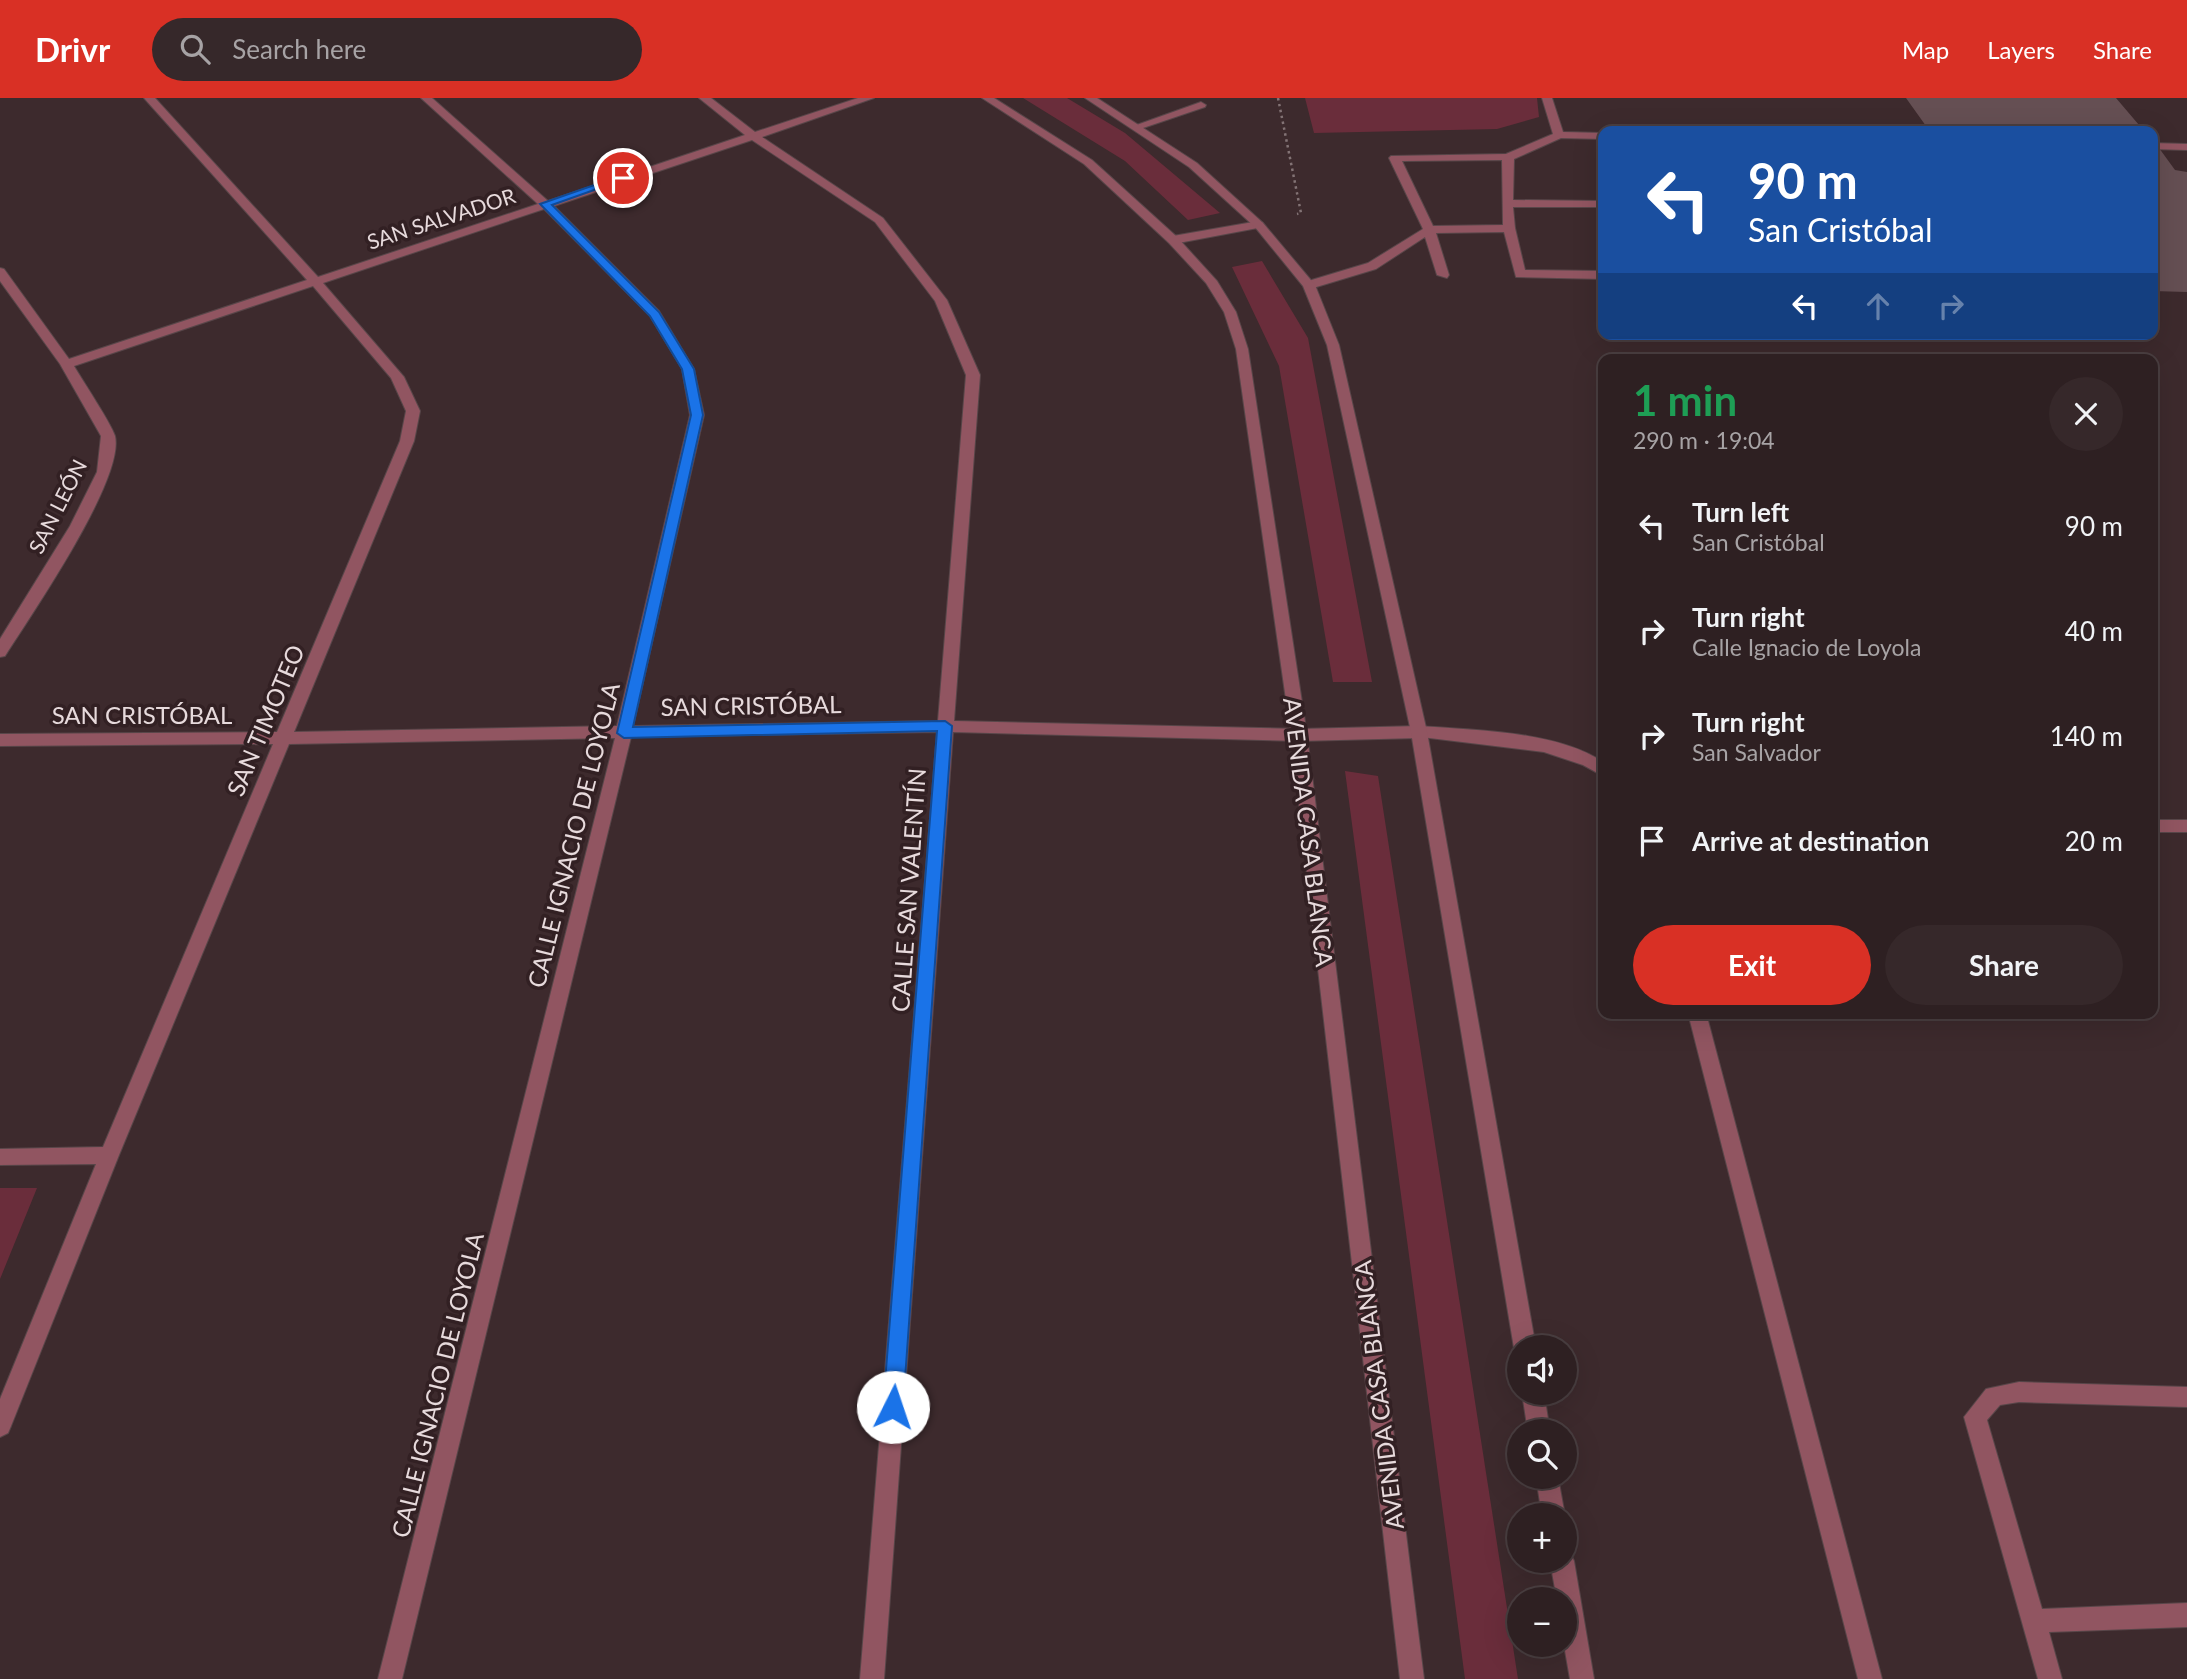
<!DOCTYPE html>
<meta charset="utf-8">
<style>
body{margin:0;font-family:Lato,sans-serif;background:#36282a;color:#f1f3f6;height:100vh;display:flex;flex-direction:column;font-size:26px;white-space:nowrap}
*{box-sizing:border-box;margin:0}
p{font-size:23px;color:#a7a3a5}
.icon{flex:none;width:38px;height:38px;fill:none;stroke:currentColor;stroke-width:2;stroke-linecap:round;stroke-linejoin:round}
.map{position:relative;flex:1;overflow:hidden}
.details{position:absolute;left:1598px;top:256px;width:560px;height:665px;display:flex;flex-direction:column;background:#2e2022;border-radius:14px;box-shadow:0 7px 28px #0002,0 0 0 2px #493e40}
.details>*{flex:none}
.banner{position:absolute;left:1598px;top:28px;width:560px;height:214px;border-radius:14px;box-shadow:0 7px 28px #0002,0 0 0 2px #493e40;background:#1a4fa0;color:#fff;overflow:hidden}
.controls{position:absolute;left:1507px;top:1237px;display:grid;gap:14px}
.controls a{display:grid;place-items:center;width:70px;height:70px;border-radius:50%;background:#2e2022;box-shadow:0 7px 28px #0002,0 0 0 2px #493e40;font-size:35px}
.pin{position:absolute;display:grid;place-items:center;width:60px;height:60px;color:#fff;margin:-30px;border:4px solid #fff;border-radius:50%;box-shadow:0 2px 7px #0007}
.me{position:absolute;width:77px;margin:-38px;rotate:4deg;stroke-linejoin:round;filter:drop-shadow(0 0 5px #0008)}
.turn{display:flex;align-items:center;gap:24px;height:147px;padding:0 35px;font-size:32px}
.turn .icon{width:91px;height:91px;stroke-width:2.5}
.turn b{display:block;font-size:49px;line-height:60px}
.lanes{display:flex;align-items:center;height:66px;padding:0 35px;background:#0003;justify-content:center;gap:35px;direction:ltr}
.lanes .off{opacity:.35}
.round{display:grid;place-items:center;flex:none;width:74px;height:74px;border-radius:37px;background:#36282a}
.overview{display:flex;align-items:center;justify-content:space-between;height:119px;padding:0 35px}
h1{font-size:42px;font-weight:700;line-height:52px;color:#1e9e55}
.primary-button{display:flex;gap:14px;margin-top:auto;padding:14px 35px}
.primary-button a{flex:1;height:80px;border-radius:42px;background:#d93025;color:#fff;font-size:28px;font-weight:700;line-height:80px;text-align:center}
.primary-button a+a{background:#36282a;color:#f1f3f6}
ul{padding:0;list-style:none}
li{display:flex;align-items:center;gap:21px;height:105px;padding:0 35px}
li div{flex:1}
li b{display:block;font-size:26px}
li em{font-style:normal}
header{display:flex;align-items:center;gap:42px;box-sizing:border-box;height:98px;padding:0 35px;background:#d93025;color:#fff}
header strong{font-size:33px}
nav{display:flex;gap:38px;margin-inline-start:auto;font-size:24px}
.search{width:490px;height:63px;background:#36282a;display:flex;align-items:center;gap:18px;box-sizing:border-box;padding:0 24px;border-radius:38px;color:#a7a3a5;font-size:26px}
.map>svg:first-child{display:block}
.green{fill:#6a2d3b}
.building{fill:#654f53}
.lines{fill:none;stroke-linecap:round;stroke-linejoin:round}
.service-casing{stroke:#584649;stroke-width:2}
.minor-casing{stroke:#584649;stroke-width:2}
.tertiary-casing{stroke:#584649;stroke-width:2}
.path{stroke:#837375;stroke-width:2.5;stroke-dasharray:2.5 3.5;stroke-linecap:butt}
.service{fill:#915561;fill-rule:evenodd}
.minor{fill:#915561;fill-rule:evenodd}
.tertiary{fill:#915561;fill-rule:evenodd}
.route{fill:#1a73e8;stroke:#114b97;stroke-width:2}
.labels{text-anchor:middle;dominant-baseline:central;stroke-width:7;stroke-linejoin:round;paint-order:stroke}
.far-street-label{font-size:21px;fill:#e7dadc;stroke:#322023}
.street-label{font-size:24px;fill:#e7dadc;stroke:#322023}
</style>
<header>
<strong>Drivr</strong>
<div class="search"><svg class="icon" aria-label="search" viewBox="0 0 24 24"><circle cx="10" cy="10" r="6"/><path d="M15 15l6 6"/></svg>Search here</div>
<nav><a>Map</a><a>Layers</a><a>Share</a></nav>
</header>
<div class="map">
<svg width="2187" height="1581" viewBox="0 0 2187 1581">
<rect width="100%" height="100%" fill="#3d2a2d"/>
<!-- green -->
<path class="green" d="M1023,0h44l58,35 95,80 -32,7 -63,-59z
M1305,0h232l2,19 -42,12 -183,4z
M1262,163l46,77 64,344h-39l-54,-316 -47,-99z
M1345,673l33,5 140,903h-53z
M0,1090h37l-37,91z"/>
<!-- building -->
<path class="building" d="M1906,0h210l23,27 -213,1z
M2159,50l16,22 12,2v120l-35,-1v-142z"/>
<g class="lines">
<!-- service casing -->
<g class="service-casing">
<path id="service" d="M1542,0h10l11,34 40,1v6l-42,-1 -47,21 -1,41 90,1v6h-90l2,21 10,42 78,1v8l-87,-2 -12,-45 -68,1 13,42 -2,3 -10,-3 -12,-38 -49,32 -63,19h-8v-6l63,-19 55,-34 -34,-71 2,-2 115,-2 47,-20zM1502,62l1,65 -70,1 -31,-65z
M1201,4l5,3 -1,2 -65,22 -9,-2z
M2152,45l35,1v6l-35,-1z
M1419,628c54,4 138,5 184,36v14l-20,-11 -39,-13 -131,-16 -2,-4z
M2152,722h35v12h-35z
M1688,915h18l176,666h-24z
M2019,1284l168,5v20l-168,-5 -19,3 -13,15 55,189 145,-6v24l-138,5 13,47h-24l-74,-262 22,-28z"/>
</g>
<!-- minor casing -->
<g class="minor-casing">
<path id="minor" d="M144,0h11l163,179 220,-73 -117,-106h11l116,103 197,-66 -46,-37h12l44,34 103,-34h16l-112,39 121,81 64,82 33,75 -26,346 345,8 120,-3 8,6 -8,6 -120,3 -346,-9 -69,947h-24l77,-947 -306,5 -229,942h-24l237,-941 -326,6 -170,411 -108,271 -3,7 -8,4v-38l96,-235 -96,1v-16l103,-2 170,-403 -273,2v-12l277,-2 123,-291 6,-30 -15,-33 -78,-92 -239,80c8,14 37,57 41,70 10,43 -84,179 -110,220l-5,1v-18l70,-113 27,-54 4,-36 -41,-72 -60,-83v-13l4,1 65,90 238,-79zM752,42l123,82 60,79 31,74 -28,346 -305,5 71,-311 -10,-46 -35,-58 -105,-105zM544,111l106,107 32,53 8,46 -73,311 -323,6 120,-291 6,-30 -16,-34 -81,-94z
M1259,123l4,2v4l-90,17 -6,-4 6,-4z"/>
</g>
<!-- tertiary casing -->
<g class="tertiary-casing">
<path id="tertiary" d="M982,0h12l98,62 85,77 40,44 19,31 12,37 59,386 117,944h-24l-109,-944 -55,-386 -12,-37 -18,-29 -37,-40 -85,-79z
M1085,0h12l100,65 66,60 52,62 24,60 88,387 109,616h-17v8l-5,-8 -103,-616 -84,-387 -24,-59 -48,-59 -66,-60z
M1522,1295h22l6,39h-22z
M1536,1379h22l7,39 -1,2v-2h-22z
M1564,1452l6,3 4,8 20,118h-24l-6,-34v-45h-7l-7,-39h14z"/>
</g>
<!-- path -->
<path class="path" d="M1278,0l23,115 -4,1"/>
<!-- service -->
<use href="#service" class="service"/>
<!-- minor -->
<use href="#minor" class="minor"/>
<!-- tertiary -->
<use href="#tertiary" class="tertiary"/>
</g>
<!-- route -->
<path class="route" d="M620,78l8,2 -76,27 107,107 35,57 9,46 -70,312 312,-6 7,5 -49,681 -3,6 -7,3 -7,-3 -3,-6 54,-676 -313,7 -7,-5 74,-318 -9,-46 -32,-53 -110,-112z"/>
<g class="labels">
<!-- far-street labels -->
<g class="far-street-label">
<text transform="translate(441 120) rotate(-18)">SAN SALVADOR</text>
<text transform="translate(57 408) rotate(-63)">SAN LEÓN</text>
</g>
<!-- street labels -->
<g class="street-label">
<text transform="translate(751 607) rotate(-1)">SAN CRISTÓBAL</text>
<text x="142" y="616">SAN CRISTÓBAL</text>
<text transform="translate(265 622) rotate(-67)">SAN TIMOTEO</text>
<text transform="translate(1309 734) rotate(83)">AVENIDA CASA BLANCA</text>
<text transform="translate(573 737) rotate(-76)">CALLE IGNACIO DE LOYOLA</text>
<text transform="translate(908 792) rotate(-86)">CALLE SAN VALENTÍN</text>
<text transform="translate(437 1287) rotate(-76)">CALLE IGNACIO DE LOYOLA</text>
<text transform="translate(1378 1297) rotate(-97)">AVENIDA CASA BLANCA</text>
</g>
</g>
</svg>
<div class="controls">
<a><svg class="icon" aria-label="sound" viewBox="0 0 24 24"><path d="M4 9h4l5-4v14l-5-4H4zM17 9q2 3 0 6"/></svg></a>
<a><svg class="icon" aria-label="search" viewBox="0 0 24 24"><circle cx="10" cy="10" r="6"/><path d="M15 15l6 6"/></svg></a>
<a>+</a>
<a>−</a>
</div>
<div class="pin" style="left:623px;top:80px;background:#d93025"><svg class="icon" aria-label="arrive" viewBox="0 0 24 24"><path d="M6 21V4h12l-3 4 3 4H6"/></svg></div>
<svg class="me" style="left:893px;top:1309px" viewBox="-20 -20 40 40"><circle r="19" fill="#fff"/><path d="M0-13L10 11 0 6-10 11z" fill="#1a73e8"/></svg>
<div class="banner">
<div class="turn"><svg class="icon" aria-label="left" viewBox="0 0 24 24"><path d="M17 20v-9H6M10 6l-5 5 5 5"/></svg><div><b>90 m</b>San Cristóbal</div></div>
<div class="lanes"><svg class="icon" aria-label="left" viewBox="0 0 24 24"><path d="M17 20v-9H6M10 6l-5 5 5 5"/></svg><svg class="icon off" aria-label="ahead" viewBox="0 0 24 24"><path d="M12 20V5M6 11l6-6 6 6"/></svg><svg class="icon off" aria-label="right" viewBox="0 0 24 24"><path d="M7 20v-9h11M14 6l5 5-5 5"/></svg></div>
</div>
<section class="details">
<div class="overview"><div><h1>1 min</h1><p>290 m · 19:04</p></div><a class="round"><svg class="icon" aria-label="close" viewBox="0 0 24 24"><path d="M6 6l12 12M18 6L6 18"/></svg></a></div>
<ul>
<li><svg class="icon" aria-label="left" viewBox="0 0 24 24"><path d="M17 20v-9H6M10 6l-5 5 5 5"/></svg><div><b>Turn left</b><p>San Cristóbal</p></div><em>90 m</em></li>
<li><svg class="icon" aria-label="right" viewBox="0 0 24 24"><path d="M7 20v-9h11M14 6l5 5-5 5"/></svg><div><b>Turn right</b><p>Calle Ignacio de Loyola</p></div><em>40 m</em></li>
<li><svg class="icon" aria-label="right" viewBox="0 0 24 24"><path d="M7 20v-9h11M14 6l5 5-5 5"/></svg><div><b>Turn right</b><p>San Salvador</p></div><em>140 m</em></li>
<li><svg class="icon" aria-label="arrive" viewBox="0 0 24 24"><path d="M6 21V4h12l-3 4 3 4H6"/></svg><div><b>Arrive at destination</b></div><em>20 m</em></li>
</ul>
<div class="primary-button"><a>Exit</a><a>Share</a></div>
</section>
</div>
